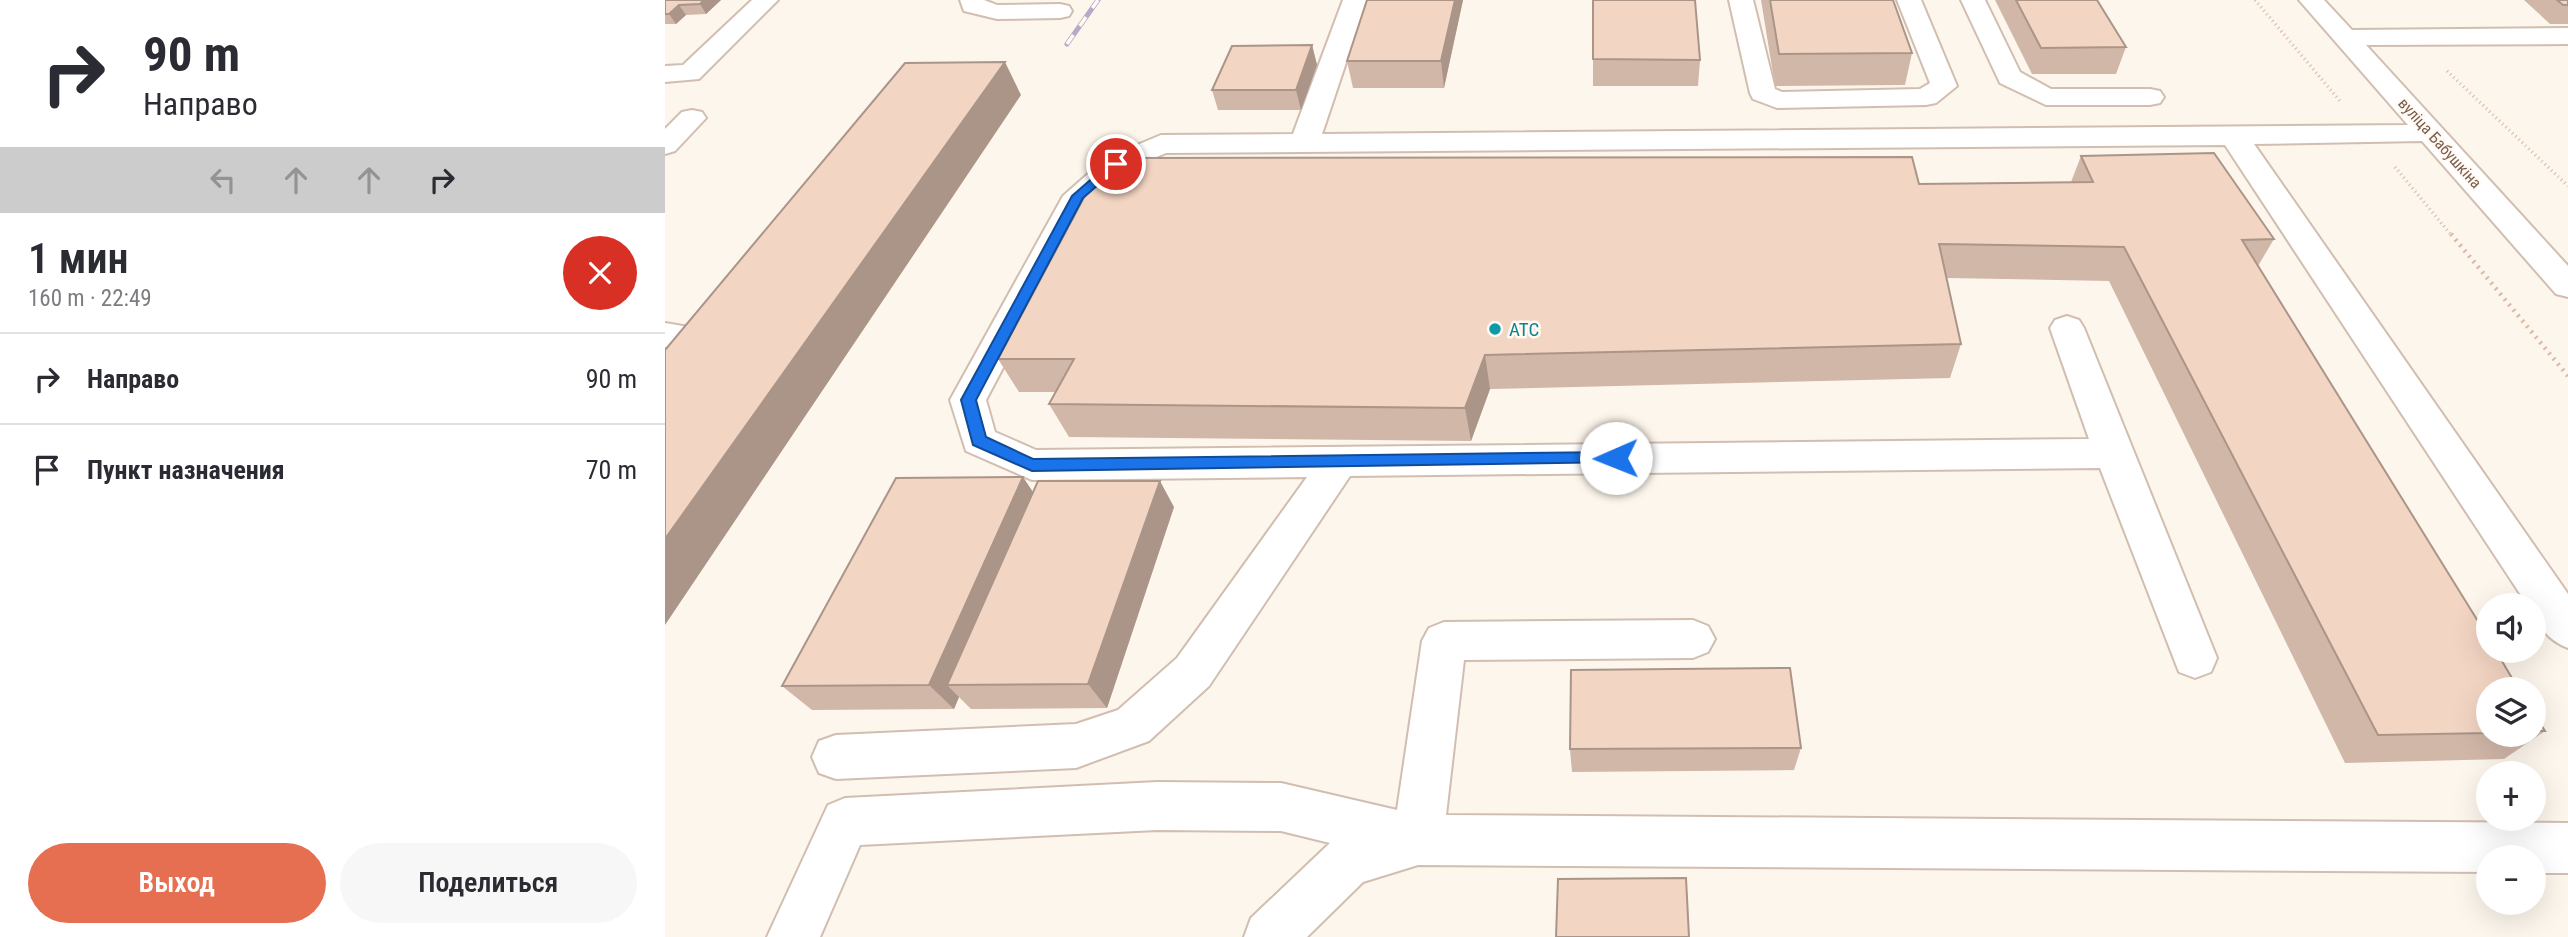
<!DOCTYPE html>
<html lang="ru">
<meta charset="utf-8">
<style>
body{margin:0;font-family:"Roboto Condensed",sans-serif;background:#f7f7f7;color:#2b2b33;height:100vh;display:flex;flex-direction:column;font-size:26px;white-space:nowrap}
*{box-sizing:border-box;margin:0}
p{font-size:23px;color:#7c7c81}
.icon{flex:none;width:38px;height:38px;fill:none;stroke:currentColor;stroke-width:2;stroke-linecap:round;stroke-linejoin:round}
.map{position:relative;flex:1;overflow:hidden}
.sheet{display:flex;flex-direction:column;background:#fff;width:665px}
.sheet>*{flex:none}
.banner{background:#fff;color:#2b2b33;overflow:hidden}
.fabs{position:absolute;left:1811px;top:593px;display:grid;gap:14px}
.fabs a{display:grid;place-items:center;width:70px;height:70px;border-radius:50%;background:#fff;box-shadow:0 7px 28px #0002;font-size:35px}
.pin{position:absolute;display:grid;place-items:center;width:60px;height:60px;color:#fff;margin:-30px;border:4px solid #fff;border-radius:50%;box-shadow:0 2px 7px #0007}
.me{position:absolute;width:77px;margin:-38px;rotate:269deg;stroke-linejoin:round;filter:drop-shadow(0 0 5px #0008)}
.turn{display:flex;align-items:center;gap:24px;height:147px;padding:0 28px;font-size:32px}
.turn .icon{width:91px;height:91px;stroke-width:2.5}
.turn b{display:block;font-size:49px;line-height:60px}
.lanes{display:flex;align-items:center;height:66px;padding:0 28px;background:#0003;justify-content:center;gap:35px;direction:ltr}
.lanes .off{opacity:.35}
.round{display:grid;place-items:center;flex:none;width:74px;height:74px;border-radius:37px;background:#f7f7f7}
.summary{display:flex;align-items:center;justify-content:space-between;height:119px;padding:0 28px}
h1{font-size:42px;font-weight:600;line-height:52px}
.action{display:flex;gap:14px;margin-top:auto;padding:14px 28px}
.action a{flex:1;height:80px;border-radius:42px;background:#e76f51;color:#fff;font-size:28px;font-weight:600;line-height:80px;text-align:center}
.action a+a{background:#f7f7f7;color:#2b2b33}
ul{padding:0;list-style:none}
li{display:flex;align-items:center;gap:21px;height:91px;padding:0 28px;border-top:2px solid #e1e1e2}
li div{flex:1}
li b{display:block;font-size:26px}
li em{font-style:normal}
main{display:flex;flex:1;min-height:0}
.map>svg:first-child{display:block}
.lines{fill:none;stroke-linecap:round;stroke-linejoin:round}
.minor-casing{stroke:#d1beb0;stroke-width:4}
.path-far1{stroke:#d9b8a5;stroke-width:3.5;stroke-dasharray:1 3.5;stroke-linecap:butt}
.path{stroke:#d9b8a5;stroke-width:4.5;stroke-dasharray:2 5;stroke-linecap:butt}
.minor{fill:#fff;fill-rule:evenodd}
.rail-casing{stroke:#b9a8c9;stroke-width:5}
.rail{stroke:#fffaf3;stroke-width:3.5;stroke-dasharray:11;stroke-linecap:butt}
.wall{fill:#d1b7a8}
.shaded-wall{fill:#aa9588}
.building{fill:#f3d5c3;stroke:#aa9588;stroke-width:2}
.route{fill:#1a73e8;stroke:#114b97;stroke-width:2}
.culture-dot{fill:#0f9aa8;stroke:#fffaf3;stroke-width:2.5}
.labels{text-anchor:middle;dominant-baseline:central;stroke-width:5;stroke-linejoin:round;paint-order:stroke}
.far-street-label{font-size:16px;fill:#7a5c4d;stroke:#fffaf3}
.culture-label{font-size:19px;fill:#0d838f;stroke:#fffaf3;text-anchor:start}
</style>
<main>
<section class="sheet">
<div class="banner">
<div class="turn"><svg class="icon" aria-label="right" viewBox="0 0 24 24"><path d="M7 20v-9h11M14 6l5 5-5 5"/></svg><div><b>90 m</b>Направо</div></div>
<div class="lanes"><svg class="icon off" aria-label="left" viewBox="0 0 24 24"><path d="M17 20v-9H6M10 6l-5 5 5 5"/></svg><svg class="icon off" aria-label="ahead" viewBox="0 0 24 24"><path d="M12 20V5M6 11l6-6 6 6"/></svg><svg class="icon off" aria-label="ahead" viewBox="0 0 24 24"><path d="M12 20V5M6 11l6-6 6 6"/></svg><svg class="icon" aria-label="right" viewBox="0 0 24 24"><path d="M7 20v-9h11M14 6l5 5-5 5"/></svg></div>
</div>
<div class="summary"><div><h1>1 мин</h1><p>160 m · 22:49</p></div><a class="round" style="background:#d93025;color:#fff"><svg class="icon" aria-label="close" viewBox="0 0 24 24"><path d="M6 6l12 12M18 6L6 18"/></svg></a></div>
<ul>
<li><svg class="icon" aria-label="right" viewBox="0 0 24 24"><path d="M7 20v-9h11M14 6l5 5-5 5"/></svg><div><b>Направо</b></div><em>90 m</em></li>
<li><svg class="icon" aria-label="arrive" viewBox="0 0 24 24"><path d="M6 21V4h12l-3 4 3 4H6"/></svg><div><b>Пункт назначения</b></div><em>70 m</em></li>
</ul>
<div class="action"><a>Выход</a><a>Поделиться</a></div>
</section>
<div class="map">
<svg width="1903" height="937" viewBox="0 0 1903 937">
<rect width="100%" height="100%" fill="#fdf6ec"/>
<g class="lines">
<!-- minor casing -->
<g class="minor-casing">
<path id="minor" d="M87,0h26l-79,79 -34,3v-16l18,-1z
M295,0h24l13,5 63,-1 9,2 3,5 -3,5 -9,2 -63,1 -33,-8z
M678,0h24l-45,134 1086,-9 -109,-125h25l28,30 216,-2v16l-202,1 202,221v31l-12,-3 -134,-153 -168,3 314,450v54c-17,-6 -34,-23 -34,-42h-6l-303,-461 -1059,8 -40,17 -35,31 -105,199 9,32 41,18 1053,-11 -39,-111 5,-8 12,-4 12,4 5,8 133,330 -6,14 -16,6 -16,-6 -79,-204 -750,8 -141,210 -60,55 -73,27 -240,11 -17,-6 -7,-16 7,-16 17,-6 240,-11 42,-14 59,-52 130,-181 -275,3 -66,-29 -16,-51 113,-204 43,-38 55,-23 132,-1z
M1064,0h24l22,89 7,3 138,-3 10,-6 -33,-83h24l36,86 -21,17 -10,2 -149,3 -24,-9 -3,-6z
M1296,0h24l35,72 31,17h99l10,2 4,6 -4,6 -10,2h-104l-46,-22z
M27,110l10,2 4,6 -31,33 -10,3v-25l17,-17z
M0,323l30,5 5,8 -5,8 -12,4 -18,-1z
M1028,620l15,6 7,13 -7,13 -15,6 -229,2 -18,155 1122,8v50h-34v-15h-45v14l-1071,-7 -55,17 -56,55h-63l7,-19 79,-75 -49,-12 -124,-1 -297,15 -40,92h-53l61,-132 17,-7 312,-16 124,1 116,27 25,-169 7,-13 15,-6z"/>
</g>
<!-- path-far1 -->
<path class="path-far1" d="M1590,0l85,101
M1782,71l121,115
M1730,167l57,69"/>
<!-- path -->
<path class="path" d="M1786,234l117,142"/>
<!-- minor -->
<use href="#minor" class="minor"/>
<!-- rail casing -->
<g class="rail-casing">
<path id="rail" d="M402,44l31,-44"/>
</g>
<!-- rail -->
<use href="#rail" class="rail"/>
</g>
<!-- wall -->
<path class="wall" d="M0,0h56l-15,14 -20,1 -10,9h-11z
M702,0h96l-19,88h-91l-6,-27z
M1096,0h132l19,53 -7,32 -130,1z
M1330,0h102l29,47 -10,27h-84z
M1859,0h44v24h-18z
M647,45l5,20 -16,45h-83l-6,-20z
M928,59l107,1 -2,26h-105z
M1416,156l193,83 -16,27 231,424v45h45v-22l11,18 -41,28 -159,4 -236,-482 -163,-3 15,66 -11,34 -460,11 -19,52 -402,-4 -20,-33 6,-12h-36l-21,-33 921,-175 152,-2z
M368,492l141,15 -67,201 -136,1 -12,-12 -5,12 -142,1 -30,-24z
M1136,748l-7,22 -222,2 -2,-23z"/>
<!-- shaded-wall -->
<path class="shaded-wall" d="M39,0h17l-15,14 -6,-10z
M790,0h8l-19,88 -3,-27z
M14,5l7,10 -10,9 -7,-10z
M647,45l5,20 -16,45 -5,-20z
M340,62l16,33 -356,530v-86z
M820,355l5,34 -19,52 -6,-33z
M358,477l18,27 -94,181 12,12 -5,12 -25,-24z
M495,481l14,26 -67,201 -19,-24z"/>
<!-- building -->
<path class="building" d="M0,0h39l-4,4 -21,1 -10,9h-4z
M702,0h88l-14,61h-94z
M928,0h102l5,60 -107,-1z
M1105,0h123l19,53 -133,1z
M1351,0h81l29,47 -85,1z
M1892,0h11v5h-5z
M647,45l-16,45h-84l20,-44z
M340,62l-340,477v-189l240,-287z
M1549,153l60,86 -32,1 247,399v12h7l23,39h-30v43l-111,2 -254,-488 -185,-3 22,100 -476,11 -20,53 -416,-4 25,-45h-76l107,-201 807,-1 7,27 174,-2 -12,-26z
M358,477l-94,208 -147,1 114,-208z
M373,481h122l-72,203 -141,1z
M1125,668l11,80 -231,1 1,-79z
M1869,713l11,18h-11z
M1021,878l3,59h-133l2,-58z"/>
<!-- route -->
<path class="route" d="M447,161l10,3 -39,34 -107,202 10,37 47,22 583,-7 8,6 -2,4 -590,9 -59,-26 -12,-45 111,-204z"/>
<!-- markers -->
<circle class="culture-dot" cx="830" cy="329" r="7"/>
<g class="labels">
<!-- far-street labels -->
<g class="far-street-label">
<text transform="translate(1775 143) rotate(48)">вуліца Бабушкіна</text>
</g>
<!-- culture labels -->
<g class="culture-label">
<text x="844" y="329">АТС</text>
</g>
</g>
</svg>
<div class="fabs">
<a><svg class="icon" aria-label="sound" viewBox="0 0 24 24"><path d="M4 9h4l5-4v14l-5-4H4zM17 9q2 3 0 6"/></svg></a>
<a><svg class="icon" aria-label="layers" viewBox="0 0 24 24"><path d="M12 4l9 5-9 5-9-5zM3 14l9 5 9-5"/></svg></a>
<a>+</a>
<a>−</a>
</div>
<div class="pin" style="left:451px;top:164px;background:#d93025"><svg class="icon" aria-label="arrive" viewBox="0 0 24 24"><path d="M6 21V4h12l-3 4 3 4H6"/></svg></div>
<svg class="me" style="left:951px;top:458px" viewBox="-20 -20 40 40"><circle r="19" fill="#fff"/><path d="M0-13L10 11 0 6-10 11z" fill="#1a73e8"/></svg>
</div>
</main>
